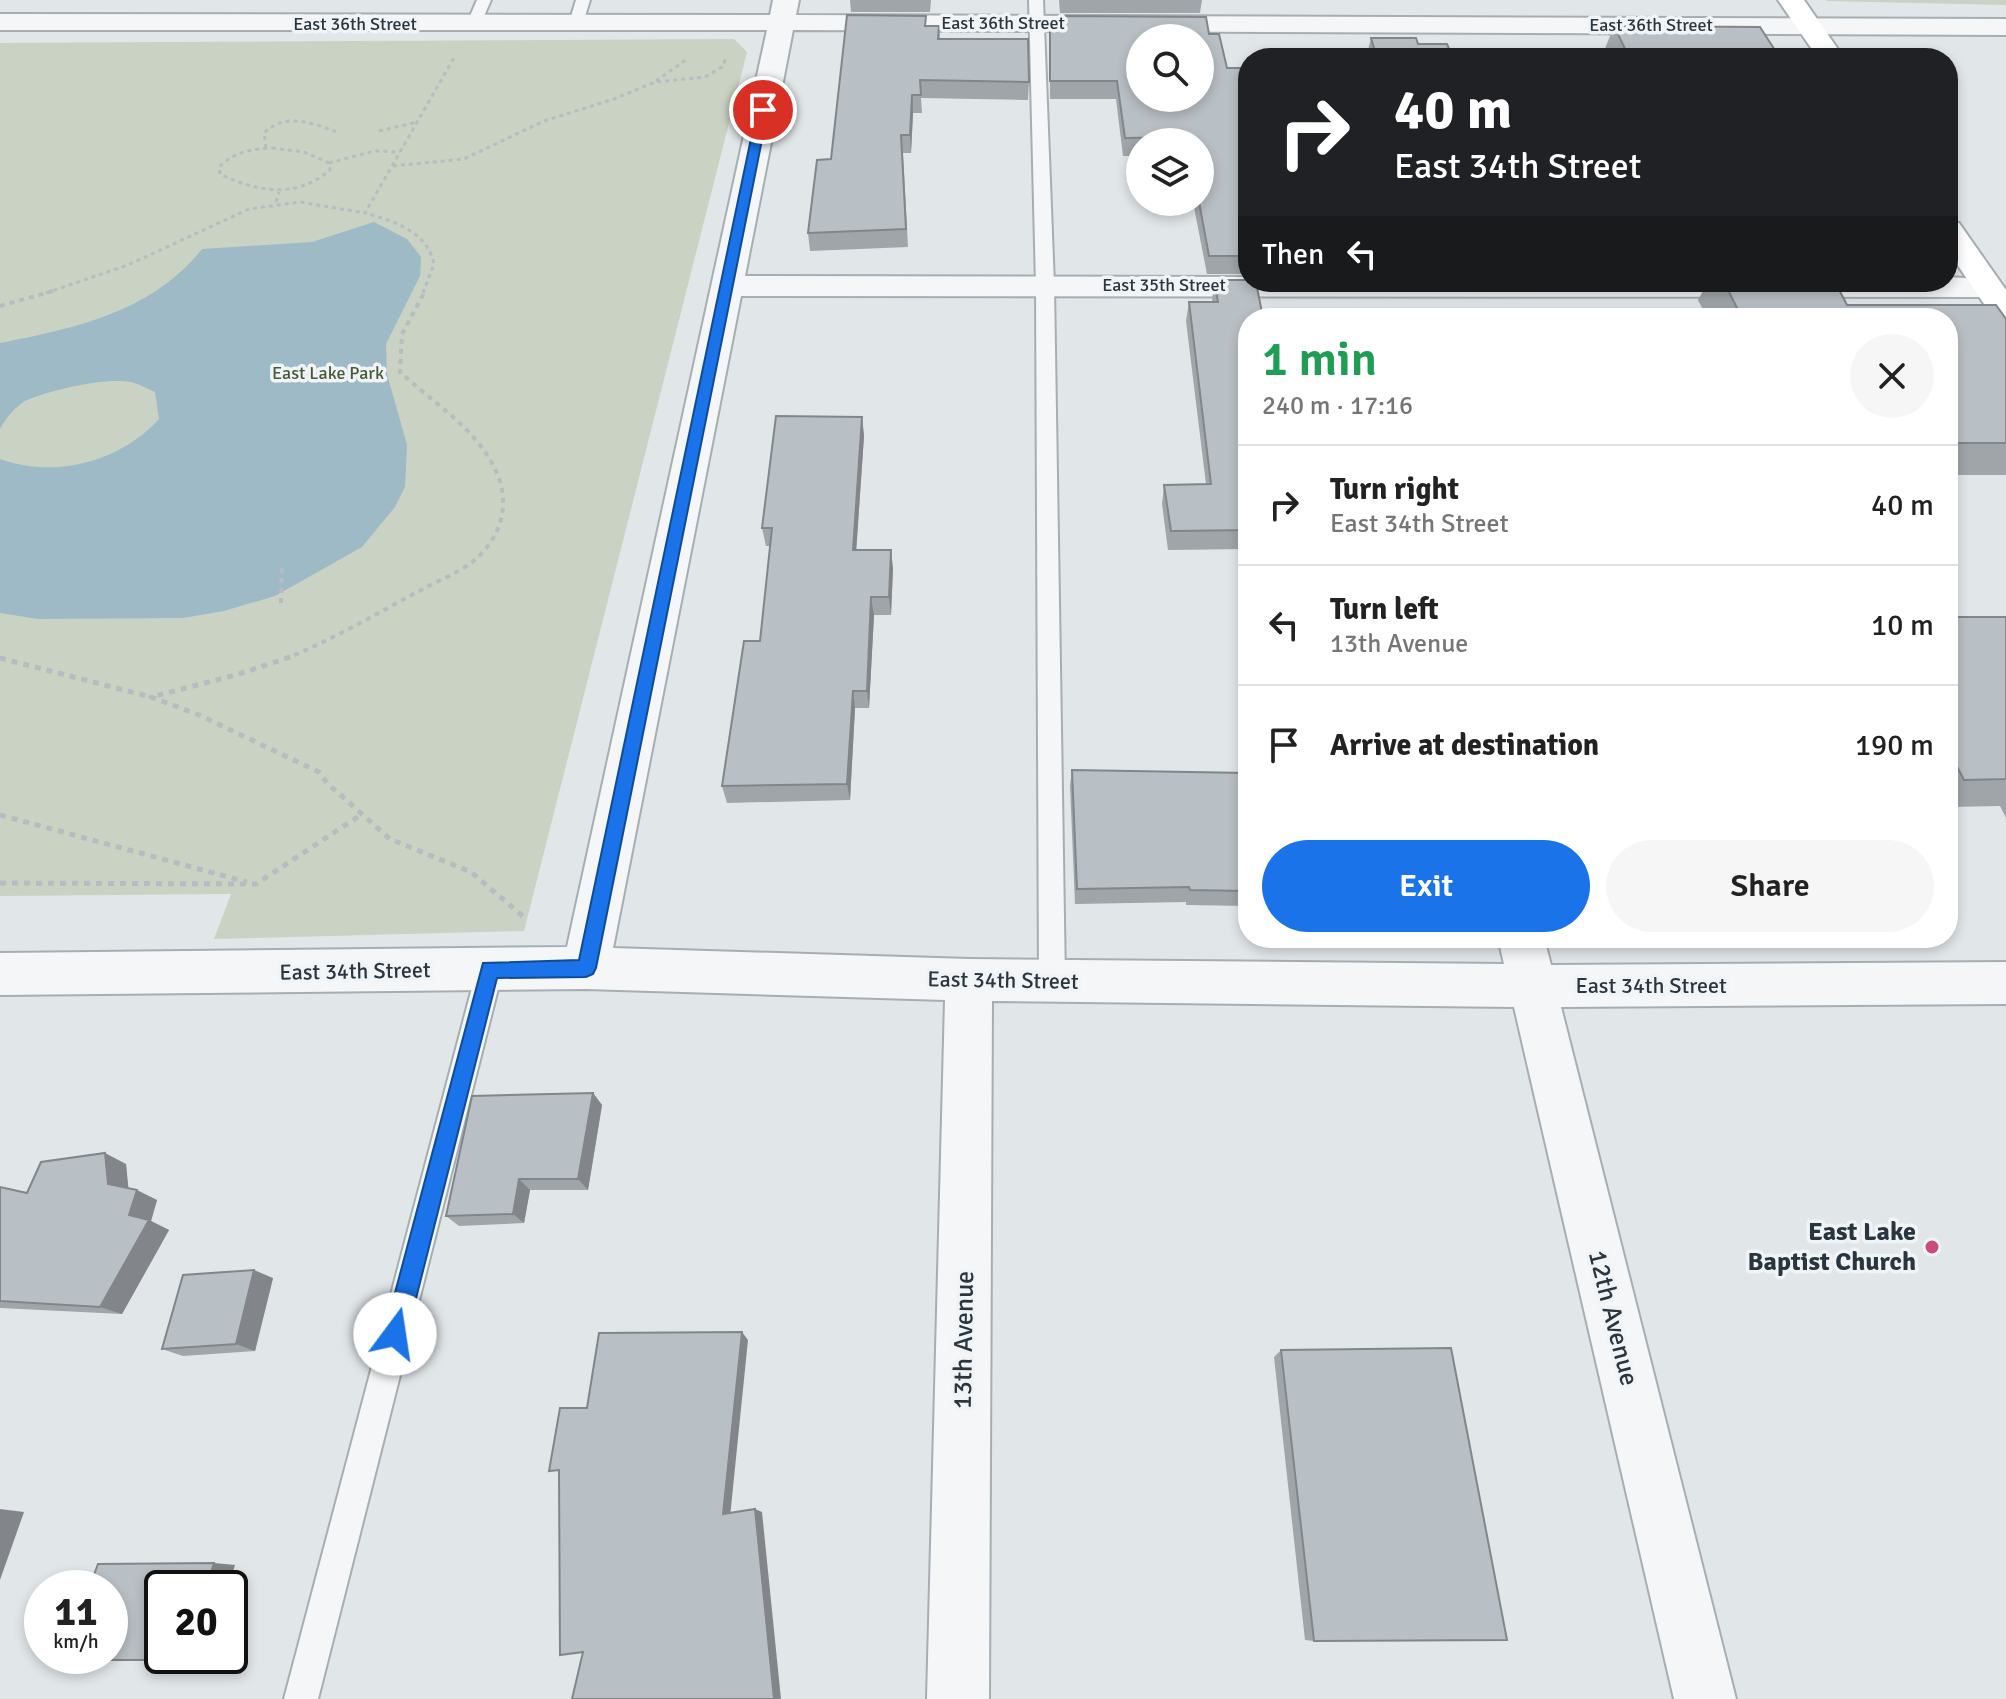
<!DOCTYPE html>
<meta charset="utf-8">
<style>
body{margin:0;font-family:Signika,sans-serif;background:#f6f6f6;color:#222;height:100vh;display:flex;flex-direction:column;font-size:30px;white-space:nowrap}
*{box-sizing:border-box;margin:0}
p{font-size:26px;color:#767676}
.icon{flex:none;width:44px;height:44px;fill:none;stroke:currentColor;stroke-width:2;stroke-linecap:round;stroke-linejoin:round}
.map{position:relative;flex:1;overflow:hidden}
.drawer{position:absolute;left:1238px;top:308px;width:720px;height:640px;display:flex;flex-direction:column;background:#fff;border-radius:32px;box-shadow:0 4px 12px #0003}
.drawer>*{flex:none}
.top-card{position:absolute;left:1238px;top:48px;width:720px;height:244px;border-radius:32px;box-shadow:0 4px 12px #0003;background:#202124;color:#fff;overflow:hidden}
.fabs{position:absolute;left:1126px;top:24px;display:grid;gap:16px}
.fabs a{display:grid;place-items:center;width:88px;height:88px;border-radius:50%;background:#fff;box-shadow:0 4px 12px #0003;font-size:40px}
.speed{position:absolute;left:24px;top:1570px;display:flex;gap:16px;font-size:40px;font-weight:700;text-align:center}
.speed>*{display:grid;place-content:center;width:104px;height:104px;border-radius:50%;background:#fff;box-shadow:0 4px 12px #0003;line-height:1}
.speed small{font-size:20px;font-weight:400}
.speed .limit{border:4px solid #111;border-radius:12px;background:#fff;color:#111}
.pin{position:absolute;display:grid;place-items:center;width:68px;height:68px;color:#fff;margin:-34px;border:4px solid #fff;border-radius:50%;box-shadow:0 2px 8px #0007}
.me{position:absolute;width:88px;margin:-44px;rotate:14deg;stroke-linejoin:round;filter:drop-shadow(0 0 6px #0008)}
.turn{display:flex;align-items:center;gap:28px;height:168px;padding:0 24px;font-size:36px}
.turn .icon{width:104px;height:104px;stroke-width:2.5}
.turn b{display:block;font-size:56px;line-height:68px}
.then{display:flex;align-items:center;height:76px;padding:0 24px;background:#0003;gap:16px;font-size:30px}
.round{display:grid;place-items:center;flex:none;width:84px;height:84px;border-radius:42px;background:#f6f6f6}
.overview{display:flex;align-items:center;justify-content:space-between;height:136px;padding:0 24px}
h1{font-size:48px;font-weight:600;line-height:60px;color:#1e9e55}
.action{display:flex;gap:16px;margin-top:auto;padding:16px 24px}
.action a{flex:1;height:92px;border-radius:48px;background:#1a73e8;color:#fff;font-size:32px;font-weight:600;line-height:92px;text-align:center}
.action a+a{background:#f6f6f6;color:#222}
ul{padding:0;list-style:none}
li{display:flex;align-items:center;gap:24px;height:120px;padding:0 24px;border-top:2px solid #e0e0e0}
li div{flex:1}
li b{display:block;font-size:30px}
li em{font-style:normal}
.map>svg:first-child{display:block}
.green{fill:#cad2c3}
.water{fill:#9ebac6}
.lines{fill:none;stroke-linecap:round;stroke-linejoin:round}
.lane-casing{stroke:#a6aeb3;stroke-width:4}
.street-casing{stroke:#a6aeb3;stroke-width:4}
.secondary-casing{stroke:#a6aeb3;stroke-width:4}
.path-far2{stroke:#b7bcc0;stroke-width:3;stroke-dasharray:4 4;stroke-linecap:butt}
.path-far1{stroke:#b7bcc0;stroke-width:4;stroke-dasharray:5 5;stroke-linecap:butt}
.path{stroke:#b7bcc0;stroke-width:5;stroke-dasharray:6 6;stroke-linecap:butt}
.lane{fill:#f4f6f7;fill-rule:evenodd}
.street{fill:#f4f6f7;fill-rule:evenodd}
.secondary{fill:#fff;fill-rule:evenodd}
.wall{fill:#9fa5a9}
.shaded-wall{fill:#82868a}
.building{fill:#b9c0c5;stroke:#82868a;stroke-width:2;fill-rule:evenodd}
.route{fill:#1a73e8;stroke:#114b97;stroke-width:2}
.poi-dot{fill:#c64e79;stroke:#f1f4f6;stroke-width:3}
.labels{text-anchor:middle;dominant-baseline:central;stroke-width:7;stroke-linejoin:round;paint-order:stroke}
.far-street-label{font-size:18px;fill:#2a363f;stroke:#f1f4f6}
.far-park-label{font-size:18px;fill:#465a39;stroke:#f1f4f6}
.street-label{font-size:22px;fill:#2a363f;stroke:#f1f4f6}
.near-poi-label{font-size:26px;font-weight:bold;fill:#2a363f;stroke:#f1f4f6;text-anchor:end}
.near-street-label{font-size:26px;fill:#2a363f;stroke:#f1f4f6}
</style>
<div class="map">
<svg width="2006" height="1699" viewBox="0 0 2006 1699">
<rect width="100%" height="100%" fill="#e1e6e9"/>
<!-- green -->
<path class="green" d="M1826,0h180v5l-179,-4z
M734,39l13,13 -223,879 -310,8 17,-45 -231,2v-853z"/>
<!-- water -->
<path class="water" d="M374,222l33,17 14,18 -1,19 -34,68 1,30 20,71 -2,42 -10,20 -33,40 -87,49 -51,15 -41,7 -145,1 -38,-6v-154c55,20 120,3 159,-40l-4,-27c-7,-3 -16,-8 -24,-10 -26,-5 -82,8 -106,19 -10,6 -20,18 -25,28v-86c76,-15 152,-31 202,-94l110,-7z"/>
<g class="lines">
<!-- lane casing -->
<g class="lane-casing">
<path id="lane" d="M477,0h14l-10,23 -7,4 -7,-4z
M576,0h14l-7,23 -7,4 -7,-4z
M1029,0h14l11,285 11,696 -4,8 -9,4 -9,-4 -4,-8 -3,-696z
M490,958l9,3 4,8 -185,730h-34l193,-730 4,-8z"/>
</g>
<!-- street casing -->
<g class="street-casing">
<path id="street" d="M773,0h26l-3,15 1210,4v16l-1213,-5 -48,246 503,1v5h700v-5l50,3 5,7 -5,7 -11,3 -1246,-1 -128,652 356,11 535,5 -6,-26h46l7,27 455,-3v42l-445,3 175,692h-62l-160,-692 -522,-6 -3,698h-62l18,-699 -359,-11 -586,6v-42l567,-6 200,-917h-767v-16l770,1z"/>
</g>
<!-- secondary casing -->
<g class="secondary-casing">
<path id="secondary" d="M1778,0h26l40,58h-26z
M1948,220l11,3 47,67v33l-11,-3 -47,-69z"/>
</g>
<!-- path-far2 -->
<path class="path-far2" d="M656,81l31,-22
M379,131l38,-9
M266,148l-2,-15c21,-21 48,-10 73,-1
M272,148l32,4 25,11 1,7c-34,29 -72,22 -110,4l-1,-7c15,-15 32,-18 53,-19z
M329,163l45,-12 26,1
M393,166l71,-7 80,-38 70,-22 41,-17 50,-5 17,-10 4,-9
M276,202l3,-10
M46,293l82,-28 121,-56 51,-7 65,11
M423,293l11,-29c-6,-32 -40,-43 -69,-51l90,-157"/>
<!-- path-far1 -->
<path class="path-far1" d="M0,306l53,-15
M281,603l1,-36
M0,658l5,1
M285,659c47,-19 91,-45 136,-69 23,-13 50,-21 66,-43 19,-24 21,-53 7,-80 -20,-40 -62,-65 -94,-95l2,-38 23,-43"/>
<!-- path -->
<path class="path" d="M290,657l-54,18 -85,22 48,18 120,57 9,12 62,55 81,33 54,46
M0,658l151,39
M0,815l247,67
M0,883l256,1 106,-70"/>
<!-- lane -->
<use href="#lane" class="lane"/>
<!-- street -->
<use href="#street" class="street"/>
<!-- secondary -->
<use href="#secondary" class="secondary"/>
</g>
<!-- wall -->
<path class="wall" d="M850,0h81l-1,12h-79z
M1059,0h143l-2,13h-140z
M1063,16l146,18 18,34 21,31 -1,175h-40l-14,-72h7v-60h-60v14h-17l-7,-57h-66v-75l13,-1z
M927,26h12l1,13 89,43 -1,18 -107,-2 1,15h-9l-2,40h-8l5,94 -98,4 -2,-18z
M1614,26l166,32h35h-215l1,-1h6l-3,-6z
M1371,38l47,6 35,14h-87z
M1214,280l34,38v231l-80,1 -6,-46 2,-19 42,-1 -20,-163 3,-19h23z
M1708,282h127l12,23 159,14v156h-58v-157h-241l-9,-18z
M862,417l2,19 -8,114 37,18 -2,47h-17l-5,93h-14l-5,92 -123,3 -5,-17 38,-145 10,-95h-4l-4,-18z
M1948,617h58v201l-6,-12 -52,1z
M1072,770l176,3v133l-62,-1v-3l-111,2 -5,-118z
M593,1093l9,12 -14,85h-58l-6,33 -65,3 -13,-10z
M126,1164l2,24 29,12 -6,21 18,9 -47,84 -122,-6v-121l27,6z
M273,1278l-18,73 -72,5 -21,-7z
M1281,1350l33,291 -9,-1 -31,-283z"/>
<!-- shaded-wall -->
<path class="shaded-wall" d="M912,95l1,18 -2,40 -1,-18z
M862,417l2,19 -9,133 -2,-19z
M891,550l2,18 -2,47 -2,-18z
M871,597l3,18 -5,93 -2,-17z
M853,691l2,17 -5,92 -3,-16z
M593,1093l9,12 -14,85 -10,-11z
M105,1153l21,11 3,30 -21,-10z
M519,1179l11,11 -6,33 -11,-9z
M137,1190l20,10 -6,21 18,9 -47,84 -22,-7z
M254,1270l19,8 -18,73 -19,-7z
M742,1332l6,8 -18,177 -7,-3z
M0,1509l24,3 -24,68z
M755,1509l7,3 19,187h-7z
M214,1563l21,2 -7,23h-22z
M186,1656h23l-1,3 -23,1z"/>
<!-- building -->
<path class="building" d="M847,15l79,1 -1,10h14l-1,13h90l1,43 -109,-2 1,15h-9l-2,40h-9l5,94 -98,4 9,-73 14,-1z
M1063,16l143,1 3,17h10l8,34h13l8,31v138h-1l1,19h-39l-10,-54 1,-60h-12l-1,-5 -62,1 -8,-57h-67v-57l14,-1zM1140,38h60v60h-60z
M1614,26l146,1 20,31h35h-213l-1,-1h28z
M1371,38h45l2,6h29l6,14h-76z
M1214,280h34v2h8l7,36h-15v212l-77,1 -7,-46 47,-1 -22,-182h29z
M1724,282h111l12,23h149l10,14v124h-58v-125h-206z
M1462,314l67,1 1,3h-67z
M776,416l86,1 -9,133h38l-2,47h-18l-4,94h-14l-6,93 -125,2 22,-145h16l12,-113h-10z
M1948,617h58v162l-42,1 -16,-31z
M1072,770l176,3v118l-58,-1 -1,-3 -112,2z
M593,1093l-15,86h-59l-6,35 -67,2 26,-120z
M105,1153l3,31 29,6 -8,25 20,5 -49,87 -100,-6v-114l27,6 14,-31z
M254,1270l-18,74 -74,5 21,-74z
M742,1332l-19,182 32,-5 19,190h-202l11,-47 -23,3 -1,-185 -10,1 11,-63h27l12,-75z
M1451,1348l56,292 -193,1 -33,-291z
M214,1563l-8,25h-44v68h24l-1,4h-120l1,-4h44v-68h-21l9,-24z"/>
<!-- route -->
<path class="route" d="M763,107l5,3 -172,858 -3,6 -7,3 -89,1 -90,356 -4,8 -8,4 -8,-4 -3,-8 99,-371 96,-3 178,-850z"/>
<!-- markers -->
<circle class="poi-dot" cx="1932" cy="1247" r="8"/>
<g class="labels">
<!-- far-street labels -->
<g class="far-street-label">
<text x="1003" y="23">East 36th Street</text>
<text x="355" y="24">East 36th Street</text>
<text x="1651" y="25">East 36th Street</text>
<text x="1164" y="285">East 35th Street</text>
</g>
<!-- far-park labels -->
<g class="far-park-label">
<text x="328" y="373">East Lake Park</text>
</g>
<!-- street labels -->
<g class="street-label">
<text transform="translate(355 971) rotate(-1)">East 34th Street</text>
<text transform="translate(1003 980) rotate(1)">East 34th Street</text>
<text x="1651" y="985">East 34th Street</text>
</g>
<!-- near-poi labels -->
<g class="near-poi-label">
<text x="1916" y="1232">East Lake<tspan x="1916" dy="30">Baptist Church</tspan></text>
</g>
<!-- near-street labels -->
<g class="near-street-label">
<text transform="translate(1613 1318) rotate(76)">12th Avenue</text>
<text transform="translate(964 1340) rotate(-89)">13th Avenue</text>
</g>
</g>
</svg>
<div class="fabs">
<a><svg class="icon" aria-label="search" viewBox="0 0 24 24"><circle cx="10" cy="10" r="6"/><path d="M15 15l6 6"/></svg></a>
<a><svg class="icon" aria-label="layers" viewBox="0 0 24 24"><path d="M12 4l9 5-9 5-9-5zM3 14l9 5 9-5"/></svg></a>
</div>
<div class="speed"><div>11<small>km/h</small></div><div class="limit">20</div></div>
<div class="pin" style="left:763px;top:110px;background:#d93025"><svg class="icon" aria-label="arrive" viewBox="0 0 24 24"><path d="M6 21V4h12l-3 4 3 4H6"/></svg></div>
<svg class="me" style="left:395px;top:1334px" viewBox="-20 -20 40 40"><circle r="19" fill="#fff"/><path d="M0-13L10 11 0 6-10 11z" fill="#1a73e8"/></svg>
<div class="top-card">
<div class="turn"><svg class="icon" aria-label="right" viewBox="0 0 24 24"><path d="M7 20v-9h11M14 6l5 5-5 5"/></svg><div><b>40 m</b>East 34th Street</div></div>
<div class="then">Then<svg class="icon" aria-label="left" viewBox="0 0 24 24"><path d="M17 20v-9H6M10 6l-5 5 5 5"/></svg></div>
</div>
<section class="drawer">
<div class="overview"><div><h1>1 min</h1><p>240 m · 17:16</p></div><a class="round"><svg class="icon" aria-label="close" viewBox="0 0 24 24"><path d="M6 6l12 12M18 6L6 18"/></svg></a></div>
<ul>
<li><svg class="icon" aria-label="right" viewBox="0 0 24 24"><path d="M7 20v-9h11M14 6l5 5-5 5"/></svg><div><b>Turn right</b><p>East 34th Street</p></div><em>40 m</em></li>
<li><svg class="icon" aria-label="left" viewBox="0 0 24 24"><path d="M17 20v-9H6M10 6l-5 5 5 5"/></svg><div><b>Turn left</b><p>13th Avenue</p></div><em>10 m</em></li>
<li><svg class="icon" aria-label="arrive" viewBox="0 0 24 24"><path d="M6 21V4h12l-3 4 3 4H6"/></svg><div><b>Arrive at destination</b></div><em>190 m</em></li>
</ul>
<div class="action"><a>Exit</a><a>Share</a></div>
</section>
</div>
